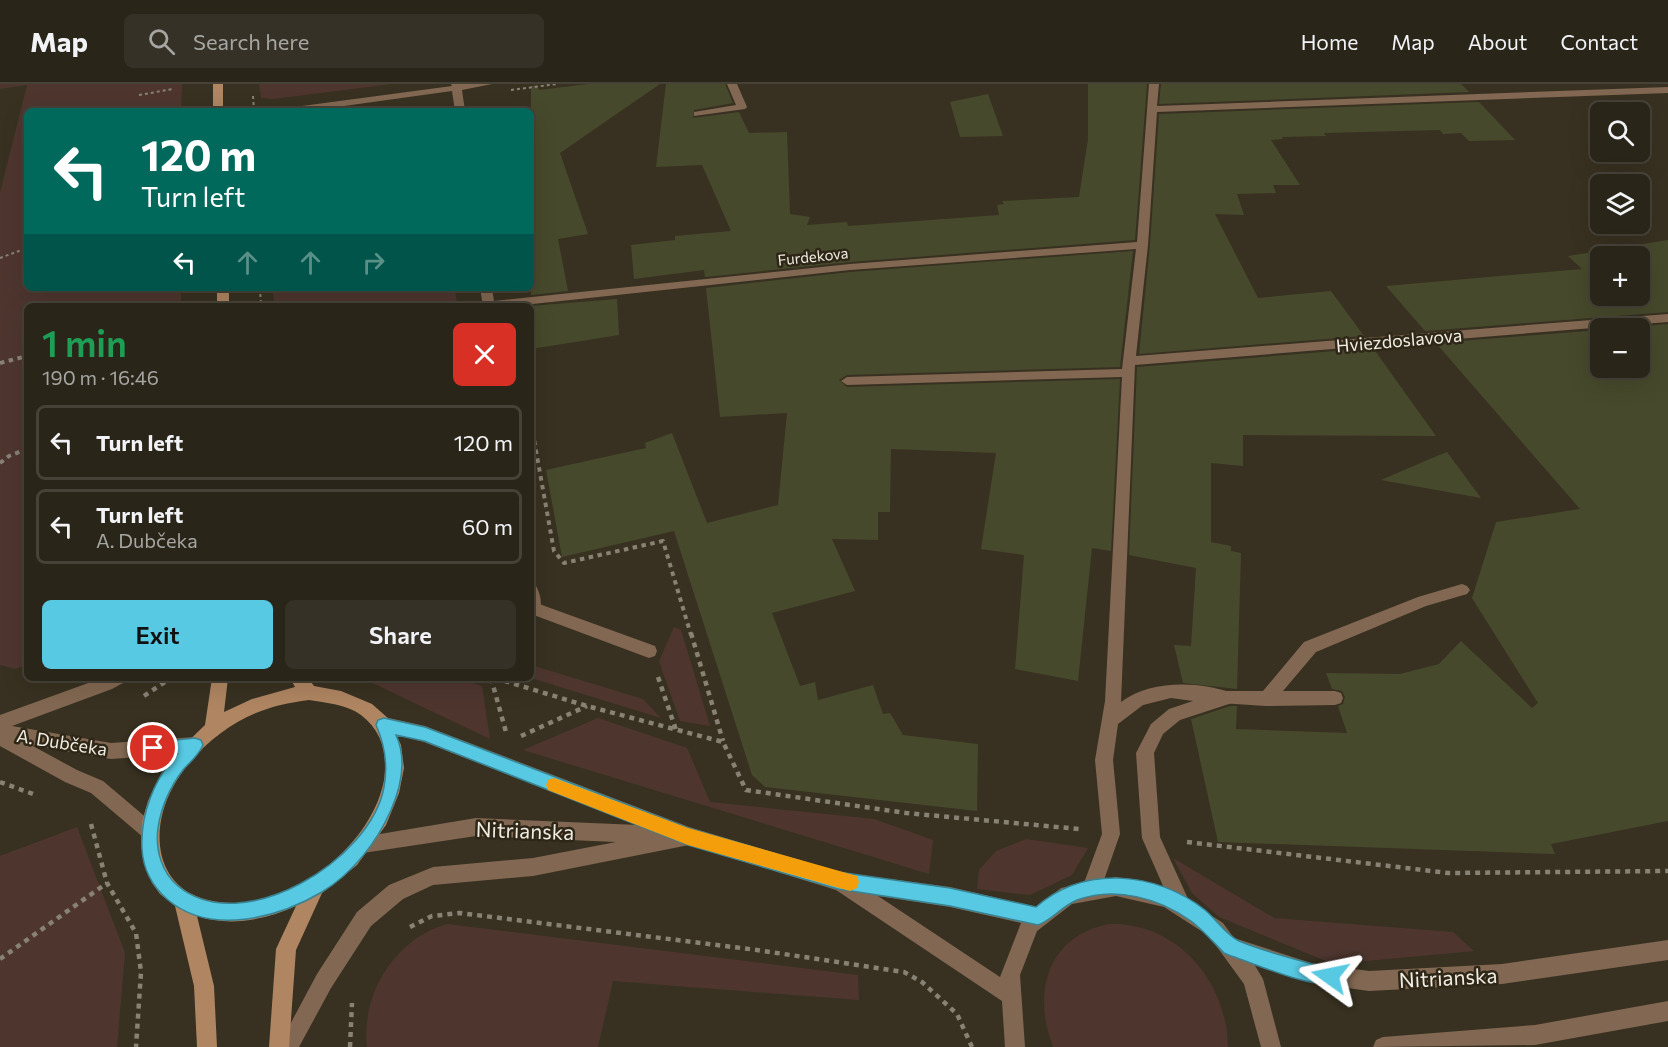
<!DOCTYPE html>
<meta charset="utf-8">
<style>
body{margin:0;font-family:Commissioner,sans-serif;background:#363126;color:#f1f3f6;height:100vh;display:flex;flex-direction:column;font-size:22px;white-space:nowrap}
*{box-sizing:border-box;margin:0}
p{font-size:20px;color:#a5a5a2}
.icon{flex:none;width:33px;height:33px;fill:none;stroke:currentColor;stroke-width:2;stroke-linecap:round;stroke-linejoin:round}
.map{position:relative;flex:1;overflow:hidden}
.details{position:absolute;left:24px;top:219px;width:510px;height:378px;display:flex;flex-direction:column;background:#2a2519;border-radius:9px;box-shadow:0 6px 24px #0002,0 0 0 2px #464238}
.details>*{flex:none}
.banner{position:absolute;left:24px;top:24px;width:510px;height:183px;border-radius:9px;box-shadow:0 6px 24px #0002,0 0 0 2px #464238;background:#00695c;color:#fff;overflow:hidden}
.buttons{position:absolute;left:1590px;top:18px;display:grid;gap:12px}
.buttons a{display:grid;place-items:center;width:60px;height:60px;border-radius:9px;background:#2a2519;box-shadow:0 6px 24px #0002,0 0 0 2px #464238;font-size:30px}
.pin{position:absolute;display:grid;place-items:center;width:51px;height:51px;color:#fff;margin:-26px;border:3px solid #fff;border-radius:50%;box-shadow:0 2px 6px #0007}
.me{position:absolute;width:66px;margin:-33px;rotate:282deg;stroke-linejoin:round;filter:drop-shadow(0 0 4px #0008)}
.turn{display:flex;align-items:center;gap:21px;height:126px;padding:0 18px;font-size:27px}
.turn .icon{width:78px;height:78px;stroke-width:2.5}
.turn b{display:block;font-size:42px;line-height:51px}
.lanes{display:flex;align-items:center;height:57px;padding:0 18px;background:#0003;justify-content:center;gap:30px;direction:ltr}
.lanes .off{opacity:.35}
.round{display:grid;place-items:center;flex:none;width:63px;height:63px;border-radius:9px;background:#363126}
.headline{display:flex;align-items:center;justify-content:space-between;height:102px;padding:0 18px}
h1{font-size:36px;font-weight:600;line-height:45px;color:#1e9e55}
.primary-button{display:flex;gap:12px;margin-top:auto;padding:12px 18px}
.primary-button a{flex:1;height:69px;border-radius:9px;background:#57c9e2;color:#111;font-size:24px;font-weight:600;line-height:69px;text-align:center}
.primary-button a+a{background:#363126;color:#f1f3f6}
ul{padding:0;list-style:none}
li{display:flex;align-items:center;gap:18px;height:75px;margin:0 12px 9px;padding:0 6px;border:3px solid #464238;border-radius:9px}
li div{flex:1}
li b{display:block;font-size:22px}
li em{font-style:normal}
header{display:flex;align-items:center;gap:36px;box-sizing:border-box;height:84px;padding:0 30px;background:#2a2519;border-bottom:2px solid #464238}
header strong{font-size:28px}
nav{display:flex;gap:33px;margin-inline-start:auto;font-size:21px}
.search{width:420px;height:54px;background:#363126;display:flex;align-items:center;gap:15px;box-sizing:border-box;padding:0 21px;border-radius:9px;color:#a5a5a2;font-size:22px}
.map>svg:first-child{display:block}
.green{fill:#4e362f}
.building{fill:#47492c;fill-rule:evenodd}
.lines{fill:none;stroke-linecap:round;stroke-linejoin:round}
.path-far2{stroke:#888274;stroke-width:2;stroke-dasharray:3 3;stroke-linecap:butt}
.path-far1{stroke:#888274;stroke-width:4;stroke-dasharray:4.5 4.5;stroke-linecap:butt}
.path{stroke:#888274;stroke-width:4.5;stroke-dasharray:5 5;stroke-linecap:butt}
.lane{fill:#826852;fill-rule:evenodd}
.street{fill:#826852;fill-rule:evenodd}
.secondary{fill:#af8562;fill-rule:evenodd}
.route{fill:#57c9e2;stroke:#398393;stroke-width:1.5}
.slow{fill:#f59e0b}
.labels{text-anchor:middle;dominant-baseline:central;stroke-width:5;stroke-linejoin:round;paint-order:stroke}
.far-street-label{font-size:15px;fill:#f1ece2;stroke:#2e2717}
.street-label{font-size:18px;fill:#f1ece2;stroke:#2e2717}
.near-street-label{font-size:21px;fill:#f1ece2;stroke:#2e2717}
</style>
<header>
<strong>Map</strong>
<div class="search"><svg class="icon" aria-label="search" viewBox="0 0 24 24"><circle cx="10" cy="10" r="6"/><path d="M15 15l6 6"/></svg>Search here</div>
<nav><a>Home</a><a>Map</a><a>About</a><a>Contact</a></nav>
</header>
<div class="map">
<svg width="1668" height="963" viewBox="0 0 1668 963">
<rect width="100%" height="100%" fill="#383121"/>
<!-- green -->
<path class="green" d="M0,0h182l-1,27h-154v177h154v18h-154v359l-12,4 -15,-4v-472l27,-108 -27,4z
M259,0h132l-117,15 -13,-1z
M273,204h182l2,18h-183z
M674,543l7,3 29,96 -30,-5 -21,-60z
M531,581l112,34 18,19 -130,-40z
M362,594h95l25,8 8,53z
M598,634l89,30 23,54 164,17 59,21 -4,34 -406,-124z
M77,743l48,126 -8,94h-117v-191z
M1026,755l62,9 -16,27 -42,20 -53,-6 2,-19 17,-19z
M1173,774l101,60 179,14 21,19 -141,13 -114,-47 -27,-24z
M447,840l411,51 1,25 -246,-19 -15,66h-231c-6,-54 28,-108 80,-123z
M1109,840c68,-2 118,57 119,123h-175c-21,-54 -6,-111 56,-123z"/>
<!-- building -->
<path class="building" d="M588,0h72l-100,69 28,81 -30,5 10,52 -37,4v-209l6,-1 2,5z
M666,0h59l8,19 -39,7 -1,8 46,-6 10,21 38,-1 3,82 20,3 -3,8 40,-3 1,4 151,-11 -2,-10 7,-1 -2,-3 77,-4 9,-58v-55h59l-12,156 -285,22 -145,15 -1,-7 -70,9 -3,-34 44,-5v-4l56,-5 -29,-66 -46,2z
M1161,0h300l8,8 -310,12z
M988,10l15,42 -43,1 -10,-35z
M1479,18l36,38 -46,1 -8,-8 -18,1 -3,-4 -116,3 2,3 -44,1 1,2 -12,1 29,45h-27l3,8 -39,1 7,21 -29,-1 43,84 73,-7 33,45 -225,18 11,-109 9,-131z
M1668,156v72l-243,19 -39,-45 196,-17 -14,-13zM1600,172h40v40h-40z
M1133,167l-13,116 -273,8 -8,5 8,7 273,-8 -9,172 -19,-3 -14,133 -63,-12 9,-114 -43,-6 15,-96 -105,-4 -1,63h-12v28l-46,-1 23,52 -83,22 28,73 15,-4 3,18 55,-15 10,29 7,-1 13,22 75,9 -1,67 -212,-24 -13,-12 -78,-244 -112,26 -16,-87 95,-21 5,-1 -1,-5 27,-10 35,90 71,-18 9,-92 -67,4 -14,-129 144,-16z
M617,215l2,36 -88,14v-43z
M1668,240v497l-117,23 4,10 -337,-12 -27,-123 39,-13h7l-1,23 111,4 -9,-27 5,-2 2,-7 -3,-6 -10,-2 -6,-16 74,1 39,-10 22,-23 71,67 6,-5 -66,-105 24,-76 84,-13 -144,-166 164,-13v38h40v-40h-25z
M1373,264l63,88 -193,-1v31l-32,-3v79l20,4v5l10,2 -4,136 -54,-6 -9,-38 17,1 5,-78 -67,-13 8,-188z
M1447,368l34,46 -100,-18 51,-22z"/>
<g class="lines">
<!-- path-far2 -->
<path class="path-far2" d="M511,6l46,-6
M139,11l34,-6
M253,12l1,15
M0,174l27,-10
M260,204l1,18"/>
<!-- path-far1 -->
<path class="path-far1" d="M0,279l27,-7
M531,339l23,128 10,12 99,-22 28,94
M0,379l9,-7 18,-7"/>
<!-- path -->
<path class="path" d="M691,549l32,108
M658,593l18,53
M491,594l15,54
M495,594l92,28 136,36 23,48 160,23 173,16
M144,612l27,-18
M521,652l66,-30
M0,698l33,12
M91,740l16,59 29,50 5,39 -5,75
M1187,758l261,31 220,-2
M410,843l22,-11 28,-3 297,37 147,22 18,10 35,32 15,33
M0,875l107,-76
M350,963l2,-44"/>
<!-- lane -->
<path class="lane" d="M727,0h10l10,23 -2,2 -51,7v-4l42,-7z
M1462,500l5,2 3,4 -3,4 -41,12 -110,46 -33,39h52l6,2 2,5 -2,5 -6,2 -69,1 -46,-3 -2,-5 2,-5 6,-2h37l41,-49 114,-45z
M531,517l124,45 2,5 -2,5 -6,2 -118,-44z"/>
<!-- street -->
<path class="street" d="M451,0h41l-30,6 3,21h-10l-3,-20 -144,20h-26l5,-3 165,-22z
M1149,0h10l-2,22 511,-19v6l-511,19 -9,133 -12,111 532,-42v8l-533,43 -14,337c29,-22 78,-21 111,-9l2,5 -2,5 -52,17 -17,14 -9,19 6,84 29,64 34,22 11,15 77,25 58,8 133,-7 166,-24v20l-166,24 -133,7 -58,-8 -57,-19 9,15 18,68h-20l-17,-63 -35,-48 -45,-29 -48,-11 -44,8 -35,27 -17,44 5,72h-20l-3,-46 -166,-111 -147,-45 -156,31 -100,9 -30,14 -32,27 -40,62 -32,59h-21l39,-73 40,-62 32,-27 44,-18 100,-9 83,-16 -140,-6 -113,17 -7,-3 -2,-6 2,-6 120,-20 162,7 -214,-83 -46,-12 -2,-5 2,-5 6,-3 41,9 264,101 149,45 112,15 87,20 24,-19 23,-5 18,-49 -7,-74 10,-59 17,-324 -275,8 -6,-4 6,-4 275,-8 14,-120 -286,21 -336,36h-31l-3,-18h12l2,13 356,-37 287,-22zM1171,614l22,3 -24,8 -18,15 -15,29 6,85 22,50 -48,-11 -12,3 16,-46 -7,-74 5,-36 25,-19zM878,812l72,11 71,16 -21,54z
M531,500l5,2c4,7 7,18 3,26h-8z
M102,594h23l-2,5 -11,6 -100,37 99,17 84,-6 6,2 3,6 -3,6 -6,2 -84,6 -80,-14 46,25 26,11 52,44 3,6 -3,6 -6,3 -6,-3 -52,-44 -26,-11 -65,-36v-31z
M1668,917v20l-133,24 -162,2 3,-7 7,-3 152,-12z"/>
<!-- secondary -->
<path class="secondary" d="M213,0h10v27h-10z
M217,204h12v18h-12z
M212,594h16l-4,34 28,-13 43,-12 -5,-9h18l6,8 27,5 31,13 17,15 12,26 3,23 -5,25 -13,32 -29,40 -35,28 -26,57 -7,97h-20l7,-98 20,-43c-31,14 -66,21 -99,10l17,70 3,61h-20l-3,-61 -19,-80 -15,-12 -8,-11 -8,-19 -3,-20 1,-22 6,-21 13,-27 13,-19 31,-30zM309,616c17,3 37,4 52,15 21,16 27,39 23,65 -13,72 -110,143 -183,118 -48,-16 -50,-72 -28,-111 11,-21 29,-40 48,-54 26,-20 55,-29 88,-33z"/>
</g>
<!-- route -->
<path class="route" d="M384,634l41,9 263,101 150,44 112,16 86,19c48,-42 120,-36 169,3 11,9 21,25 34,31 22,9 47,16 70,22 10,3 19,3 27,6l3,7 -3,6c-21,9 -82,-19 -105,-26l-7,-3c-10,-10 -21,-23 -33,-32 -32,-23 -76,-35 -114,-21 -15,6 -25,20 -39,25l-88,-19 -112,-17 -150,-44 -264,-104 -28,-6c11,24 5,52 -5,75 -14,32 -38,63 -69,82 -44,26 -111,44 -154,8 -15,-13 -25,-31 -26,-51 -2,-34 12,-70 35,-95l-24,1 -6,-2 -2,-5 2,-5 48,-5 6,2 2,5c-4,10 -13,17 -20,25 -13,17 -22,38 -25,58 -3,22 4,45 20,58 64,53 193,-26 206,-99 4,-22 1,-42 -8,-62l2,-5z"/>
<!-- slow -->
<path class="slow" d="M554,694l134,50 162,46 7,2 2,6 -2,6 -7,3 -162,-46 -140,-55 -2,-5 2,-5z"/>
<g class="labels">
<!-- far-street labels -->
<g class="far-street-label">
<text transform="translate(813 172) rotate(-6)">Furdekova</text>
</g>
<!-- street labels -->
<g class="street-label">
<text transform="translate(1399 256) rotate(-5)">Hviezdoslavova</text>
<text transform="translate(62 658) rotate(9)">A. Dubčeka</text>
</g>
<!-- near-street labels -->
<g class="near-street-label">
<text transform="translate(525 746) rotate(2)">Nitrianska</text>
<text transform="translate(1448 893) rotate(-3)">Nitrianska</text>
</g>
</g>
</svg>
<div class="buttons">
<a><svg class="icon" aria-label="search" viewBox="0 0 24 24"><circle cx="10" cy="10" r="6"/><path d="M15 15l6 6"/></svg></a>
<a><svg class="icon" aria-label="layers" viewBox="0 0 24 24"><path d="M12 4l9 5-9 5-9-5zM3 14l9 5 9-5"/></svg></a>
<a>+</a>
<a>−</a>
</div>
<div class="pin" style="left:153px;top:664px;background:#d93025"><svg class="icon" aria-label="arrive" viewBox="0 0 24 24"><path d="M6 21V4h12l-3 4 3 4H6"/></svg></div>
<svg class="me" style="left:1330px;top:892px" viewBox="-20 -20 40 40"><path d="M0-17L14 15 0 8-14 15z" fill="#57c9e2" stroke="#fff" stroke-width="4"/></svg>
<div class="banner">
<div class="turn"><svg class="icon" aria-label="left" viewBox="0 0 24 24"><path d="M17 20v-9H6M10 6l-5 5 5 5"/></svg><div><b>120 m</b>Turn left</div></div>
<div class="lanes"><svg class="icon" aria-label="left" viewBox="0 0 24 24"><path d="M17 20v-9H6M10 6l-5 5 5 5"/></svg><svg class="icon off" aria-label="ahead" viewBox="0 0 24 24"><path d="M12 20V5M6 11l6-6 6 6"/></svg><svg class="icon off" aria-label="ahead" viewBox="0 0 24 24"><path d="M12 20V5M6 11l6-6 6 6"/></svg><svg class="icon off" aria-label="right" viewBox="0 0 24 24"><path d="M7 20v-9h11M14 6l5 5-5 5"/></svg></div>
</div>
<section class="details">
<div class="headline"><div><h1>1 min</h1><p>190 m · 16:46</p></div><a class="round" style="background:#d93025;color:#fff"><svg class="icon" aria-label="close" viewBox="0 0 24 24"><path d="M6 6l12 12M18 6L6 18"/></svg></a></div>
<ul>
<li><svg class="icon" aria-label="left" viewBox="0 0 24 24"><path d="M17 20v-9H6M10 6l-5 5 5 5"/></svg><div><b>Turn left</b></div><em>120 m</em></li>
<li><svg class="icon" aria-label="left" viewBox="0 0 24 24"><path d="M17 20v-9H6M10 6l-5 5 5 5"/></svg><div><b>Turn left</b><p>A. Dubčeka</p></div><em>60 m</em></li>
</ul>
<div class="primary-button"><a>Exit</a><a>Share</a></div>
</section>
</div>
